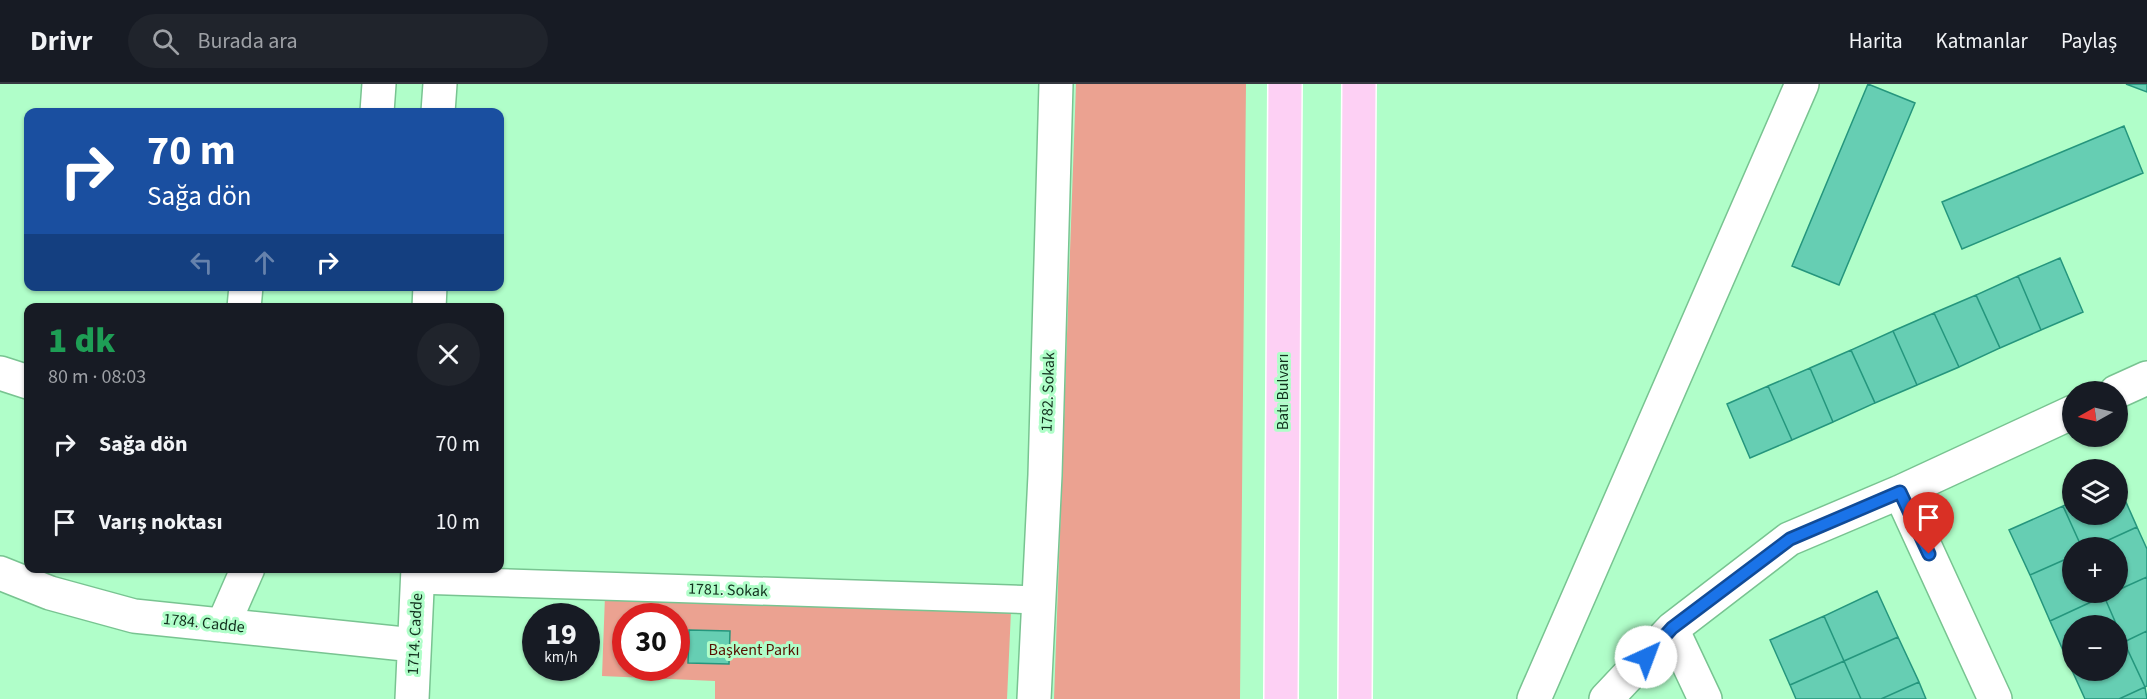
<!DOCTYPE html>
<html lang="tr">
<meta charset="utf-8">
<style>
body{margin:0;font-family:"Source Sans 3",sans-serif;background:#20242c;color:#f1f3f6;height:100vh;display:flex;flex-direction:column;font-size:22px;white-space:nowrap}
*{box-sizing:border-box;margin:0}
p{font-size:20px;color:#9ea1a6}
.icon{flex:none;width:33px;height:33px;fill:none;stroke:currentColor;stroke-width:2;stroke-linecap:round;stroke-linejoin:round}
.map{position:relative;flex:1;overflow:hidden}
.side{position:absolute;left:24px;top:219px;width:480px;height:270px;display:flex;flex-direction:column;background:#171b24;border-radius:12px;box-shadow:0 2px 4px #0004}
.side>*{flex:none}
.top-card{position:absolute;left:24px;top:24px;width:480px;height:183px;border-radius:12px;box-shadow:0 2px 4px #0004;background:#1a4fa0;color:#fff;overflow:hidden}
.needle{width:39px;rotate:262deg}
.tools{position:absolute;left:2062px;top:297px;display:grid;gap:12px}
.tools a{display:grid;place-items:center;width:66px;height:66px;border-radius:50%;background:#171b24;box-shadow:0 2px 4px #0004;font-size:30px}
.speed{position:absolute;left:522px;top:519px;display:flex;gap:12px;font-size:30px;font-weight:700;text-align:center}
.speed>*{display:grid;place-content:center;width:78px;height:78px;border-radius:50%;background:#171b24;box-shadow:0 2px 4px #0004;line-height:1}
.speed small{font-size:15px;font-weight:400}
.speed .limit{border:9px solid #d22;background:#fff;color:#111}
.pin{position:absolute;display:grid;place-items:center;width:51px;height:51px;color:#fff;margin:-62px -26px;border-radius:50% 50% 50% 0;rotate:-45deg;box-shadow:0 0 6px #0007}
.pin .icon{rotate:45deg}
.me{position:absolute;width:66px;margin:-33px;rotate:43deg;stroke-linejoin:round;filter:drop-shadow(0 0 4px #0008)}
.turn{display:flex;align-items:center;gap:21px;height:126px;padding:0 24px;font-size:27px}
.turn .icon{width:78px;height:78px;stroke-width:2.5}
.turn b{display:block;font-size:42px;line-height:51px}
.lanes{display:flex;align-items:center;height:57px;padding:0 24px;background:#0003;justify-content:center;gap:30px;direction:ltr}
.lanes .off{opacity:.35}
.round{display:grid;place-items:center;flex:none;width:63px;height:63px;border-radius:32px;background:#20242c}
.summary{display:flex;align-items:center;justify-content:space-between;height:102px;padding:0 24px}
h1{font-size:36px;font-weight:800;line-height:45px;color:#1e9e55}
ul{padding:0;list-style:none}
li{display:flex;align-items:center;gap:18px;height:78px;padding:0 24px}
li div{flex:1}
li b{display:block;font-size:22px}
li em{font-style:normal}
header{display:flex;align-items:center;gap:36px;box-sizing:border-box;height:84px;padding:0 30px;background:#171b24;border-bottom:2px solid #363941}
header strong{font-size:28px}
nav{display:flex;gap:33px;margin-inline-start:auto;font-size:21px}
.search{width:420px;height:54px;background:#20242c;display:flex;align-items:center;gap:15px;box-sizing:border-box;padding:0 21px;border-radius:33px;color:#9ea1a6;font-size:22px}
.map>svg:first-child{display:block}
.green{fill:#eba291;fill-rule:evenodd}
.building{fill:#66ceb3;stroke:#25967d;stroke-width:1.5}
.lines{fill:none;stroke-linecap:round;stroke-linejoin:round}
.pedestrian-casing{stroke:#78c491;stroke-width:30}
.minor-casing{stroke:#78c491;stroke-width:36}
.tertiary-casing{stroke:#78c491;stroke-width:36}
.primary-casing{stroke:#fff;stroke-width:36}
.pedestrian{stroke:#fff;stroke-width:27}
.minor{stroke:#fff;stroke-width:33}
.tertiary{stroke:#fff;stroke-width:33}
.primary{stroke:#fdd0f4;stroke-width:33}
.route-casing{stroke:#114b97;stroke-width:15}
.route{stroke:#1a73e8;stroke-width:10}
.labels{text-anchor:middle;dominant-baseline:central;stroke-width:6;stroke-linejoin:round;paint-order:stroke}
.street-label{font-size:16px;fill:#12311e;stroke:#b0fec9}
.park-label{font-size:16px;fill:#571102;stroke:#b0fec9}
</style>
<header>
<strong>Drivr</strong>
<div class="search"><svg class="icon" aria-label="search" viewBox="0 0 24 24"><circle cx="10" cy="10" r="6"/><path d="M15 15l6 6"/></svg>Burada ara</div>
<nav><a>Harita</a><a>Katmanlar</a><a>Paylaş</a></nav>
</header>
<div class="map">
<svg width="2147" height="615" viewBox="0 0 2147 615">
<rect width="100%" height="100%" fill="#b0fec9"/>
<!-- green -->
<path class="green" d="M1076,0h170l-6,615h-186z
M605,512l406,15 -4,88h-292v-18l-113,-5zM626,532h50v52h-50z"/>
<!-- building -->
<path class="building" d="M1868,0l47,19 -76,182 -47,-19z
M2126,0h21v8z
M2124,42l19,47 -181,76 -20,-47z
M2060,174l23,54 -42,18 -23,-54z
M2018,192l23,54 -41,18 -24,-53z
M1976,211l24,53 -41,19 -25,-54z
M1934,229l25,54 -42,18 -24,-54z
M1893,247l24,54 -42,18 -24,-53z
M1851,266l24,53 -42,19 -23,-54z
M1810,284l23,54 -41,18 -24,-54z
M1768,302l24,54 -42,18 -23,-54z
M2118,400l19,43 -46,21h-9l-19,-42 10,-5v13h45z
M2063,422l19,42h-9v8l-43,19 -21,-45z
M2137,443l10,22v28l-29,13v-42h-27z
M2073,472v36h29l2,4 -54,25 -20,-46z
M2147,493v54l-23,11 -20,-46 14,-4v-2z
M1877,507l21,46 -54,24 -20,-45z
M2104,512l13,30h-44v39l-3,1 -20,-45z
M1824,532l20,45 -54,24 -20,-45z
M689,546l41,1 -1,33 -41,-1z
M2147,547v55l-2,1 -21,-45z
M1898,553l21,45 -38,17h-20l-17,-38z
M2124,558l21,45 -26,12h-34l-15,-33 3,-1v5h45v-25z
M1844,577l17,38h-65l-6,-14z
M1919,598l7,17h-45z
M2145,603l2,12h-28z"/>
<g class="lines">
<!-- pedestrian casing -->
<g class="pedestrian-casing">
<path id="pedestrian" d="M417,496l622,20"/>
</g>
<!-- minor casing -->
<g class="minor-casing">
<path id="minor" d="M377,28l2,-28
M244,224l2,-22
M0,289l28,9
M2116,308l31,-14
M1900,408l95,207
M223,541l25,-57
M1672,545l33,70
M1034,615l11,-224 11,-391
M1606,615l66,-70 117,-90 111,-47 173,-80"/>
</g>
<!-- tertiary casing -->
<g class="tertiary-casing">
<path id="tertiary" d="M438,28l2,-28
M429,224l1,-22
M0,489l50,20 84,23 280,29
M412,615l6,-131
M1534,615l268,-615"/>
</g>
<!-- primary casing -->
<g class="primary-casing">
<path id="primary" d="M1281,615l4,-615
M1355,615l4,-615"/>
</g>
<!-- pedestrian -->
<use href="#pedestrian" class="pedestrian"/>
<!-- minor -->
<use href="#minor" class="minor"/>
<!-- tertiary -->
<use href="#tertiary" class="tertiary"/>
<!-- primary -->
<use href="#primary" class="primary"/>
</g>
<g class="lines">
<!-- route casing -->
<g class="route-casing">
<path id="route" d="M1646,573l26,-29 118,-89 110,-47 29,62"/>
</g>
<!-- route -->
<use href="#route" class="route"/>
</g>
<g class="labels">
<!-- street labels -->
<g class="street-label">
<text transform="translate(1048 308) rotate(-88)">1782. Sokak</text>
<text transform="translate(1283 308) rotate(-90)">Batı Bulvarı</text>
<text transform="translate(728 506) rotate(2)">1781. Sokak</text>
<text transform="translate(204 539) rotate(6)">1784. Cadde</text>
<text transform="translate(415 550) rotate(-87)">1714. Cadde</text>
</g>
<!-- park labels -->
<g class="park-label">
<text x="754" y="566">Başkent Parkı</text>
</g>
</g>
</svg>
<div class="tools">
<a><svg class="needle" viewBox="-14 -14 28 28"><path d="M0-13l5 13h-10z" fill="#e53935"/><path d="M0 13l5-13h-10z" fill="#9ea1a6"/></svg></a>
<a><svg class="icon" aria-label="layers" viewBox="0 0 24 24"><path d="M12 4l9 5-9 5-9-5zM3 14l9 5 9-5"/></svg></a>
<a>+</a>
<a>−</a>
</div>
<div class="speed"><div>19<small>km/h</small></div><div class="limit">30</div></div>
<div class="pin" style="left:1929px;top:470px;background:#d93025"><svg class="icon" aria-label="arrive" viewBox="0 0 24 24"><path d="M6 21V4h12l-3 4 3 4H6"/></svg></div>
<svg class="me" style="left:1646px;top:573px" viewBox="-20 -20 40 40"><circle r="19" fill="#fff"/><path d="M0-13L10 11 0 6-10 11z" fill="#1a73e8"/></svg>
<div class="top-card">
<div class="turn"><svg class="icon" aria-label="right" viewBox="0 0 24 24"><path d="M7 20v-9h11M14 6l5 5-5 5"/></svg><div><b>70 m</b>Sağa dön</div></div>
<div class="lanes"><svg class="icon off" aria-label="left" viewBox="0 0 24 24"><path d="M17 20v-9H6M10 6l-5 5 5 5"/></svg><svg class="icon off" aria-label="ahead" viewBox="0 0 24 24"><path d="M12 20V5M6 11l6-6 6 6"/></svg><svg class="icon" aria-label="right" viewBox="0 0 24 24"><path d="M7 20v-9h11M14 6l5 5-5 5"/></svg></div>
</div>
<section class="side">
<div class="summary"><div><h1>1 dk</h1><p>80 m · 08:03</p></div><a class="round"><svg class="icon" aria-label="close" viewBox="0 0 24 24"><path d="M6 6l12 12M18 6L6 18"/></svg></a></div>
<ul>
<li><svg class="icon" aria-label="right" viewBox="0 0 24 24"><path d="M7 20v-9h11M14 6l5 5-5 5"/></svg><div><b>Sağa dön</b></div><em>70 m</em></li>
<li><svg class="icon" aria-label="arrive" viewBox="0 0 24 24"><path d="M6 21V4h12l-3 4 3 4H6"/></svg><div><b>Varış noktası</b></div><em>10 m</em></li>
</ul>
</section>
</div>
